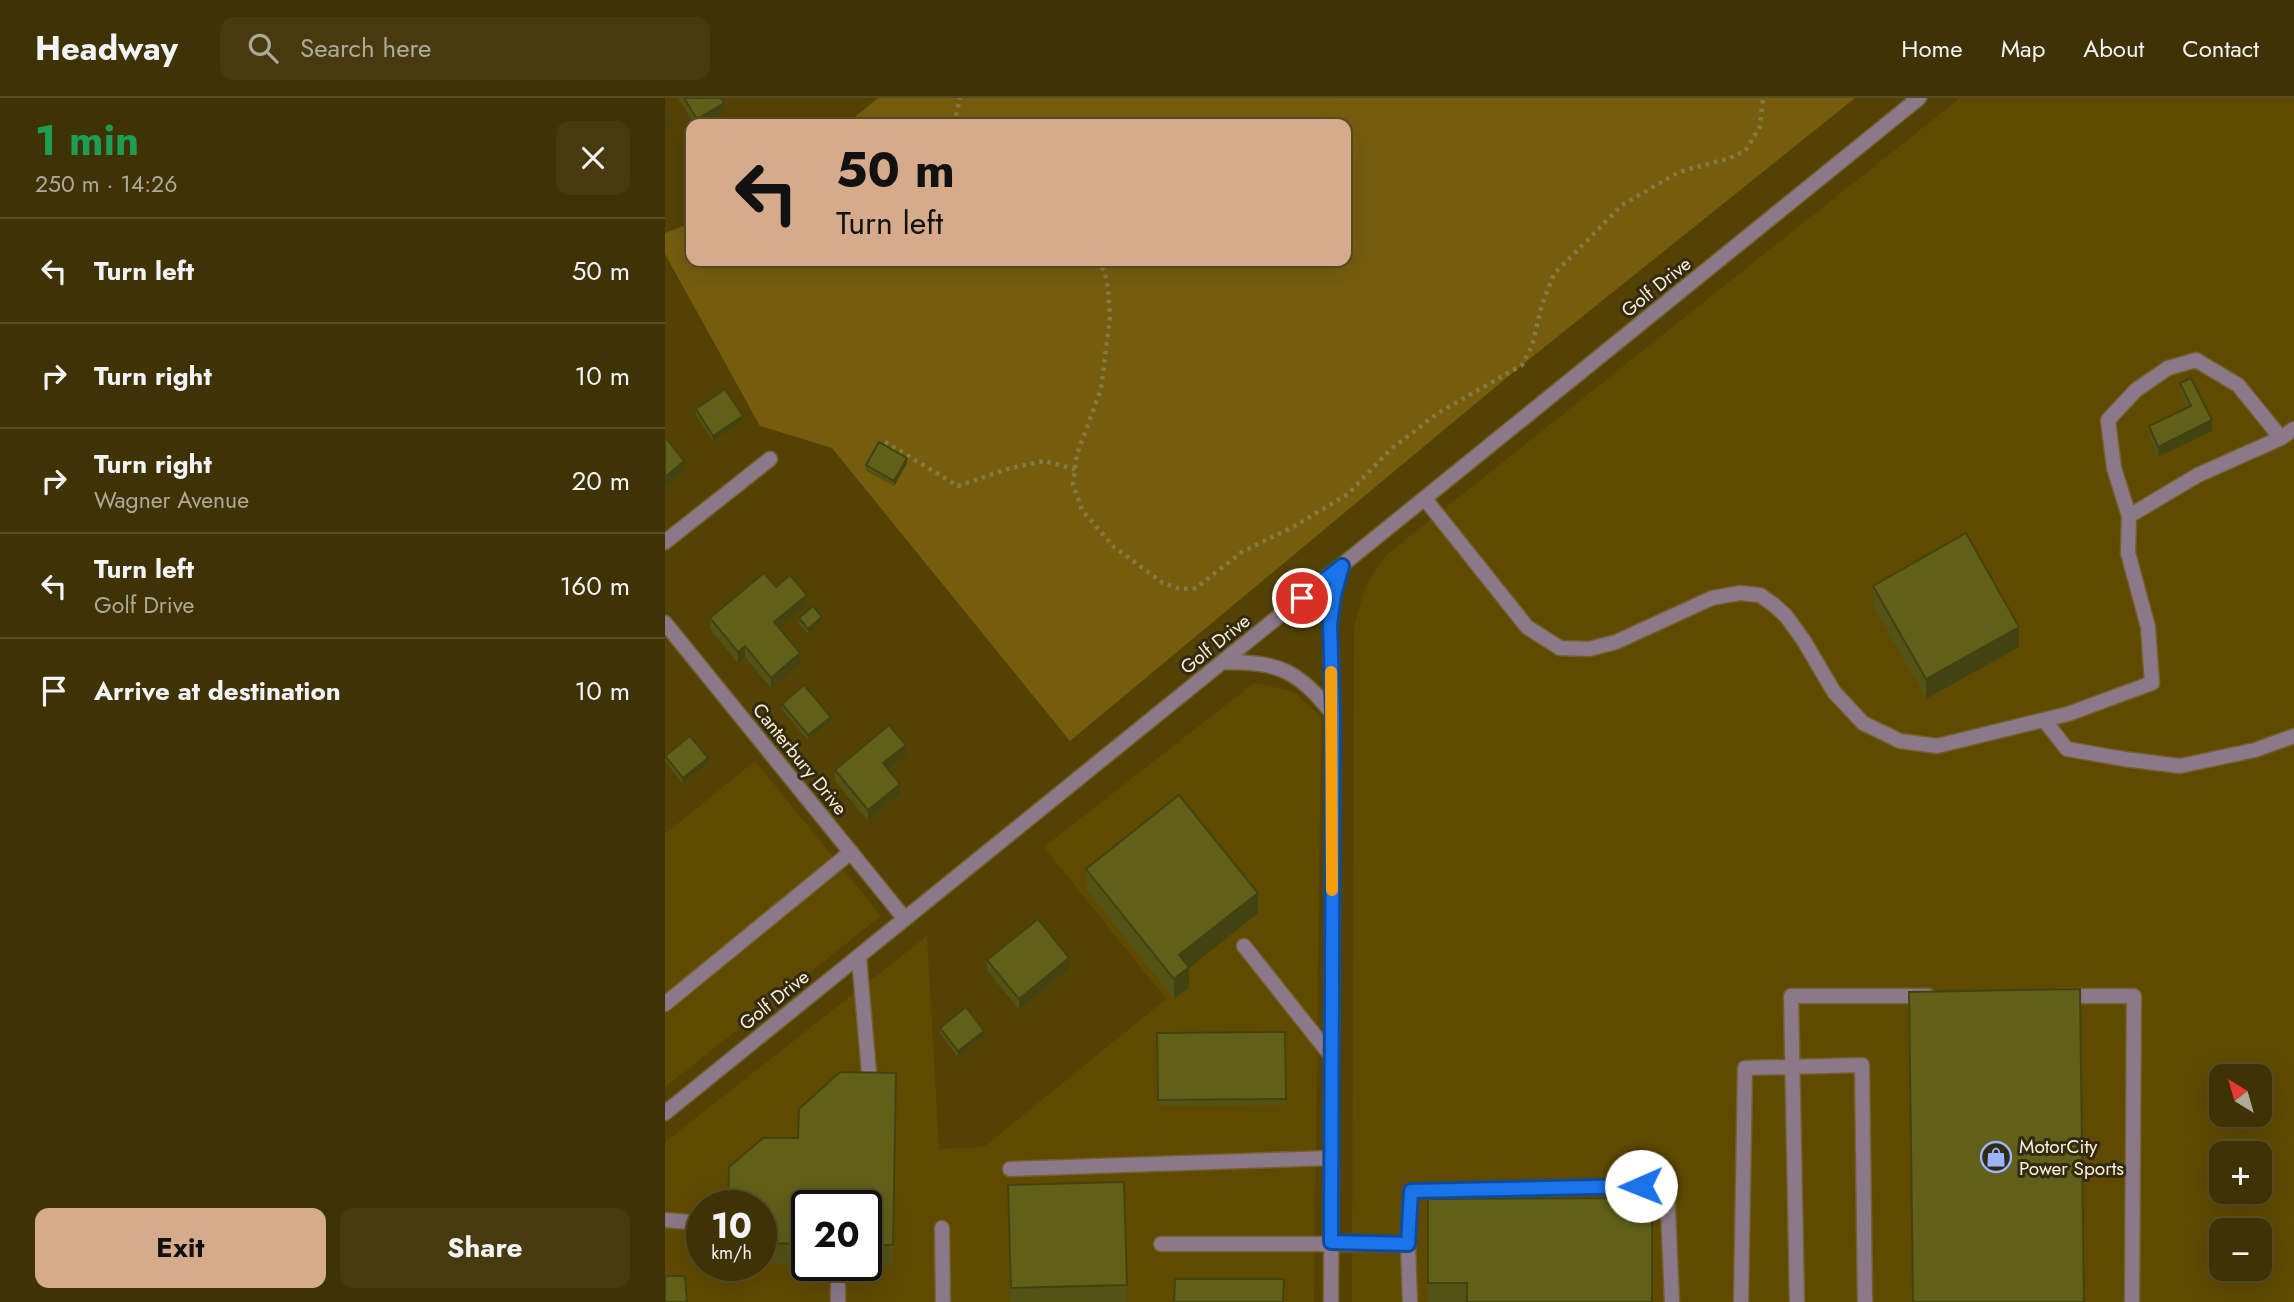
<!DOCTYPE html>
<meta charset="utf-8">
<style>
body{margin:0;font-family:Jost,sans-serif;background:#463a0e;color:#f1f3f6;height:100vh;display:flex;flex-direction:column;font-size:26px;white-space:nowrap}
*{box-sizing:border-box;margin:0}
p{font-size:23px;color:#adaa9a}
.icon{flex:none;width:38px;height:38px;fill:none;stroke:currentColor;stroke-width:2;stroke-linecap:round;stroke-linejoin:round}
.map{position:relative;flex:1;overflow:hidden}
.details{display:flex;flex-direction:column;background:#3f3204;width:665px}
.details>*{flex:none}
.hud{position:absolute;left:21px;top:21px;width:665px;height:147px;border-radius:14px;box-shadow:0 7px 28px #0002,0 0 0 2px #584d26;background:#d6ab8b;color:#111;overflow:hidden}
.needle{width:46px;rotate:323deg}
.tools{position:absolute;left:1544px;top:966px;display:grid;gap:14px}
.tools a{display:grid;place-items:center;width:63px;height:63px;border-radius:14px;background:#3f3204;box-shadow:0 7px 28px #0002,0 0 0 2px #584d26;font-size:35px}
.speed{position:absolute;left:21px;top:1092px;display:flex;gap:14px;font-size:35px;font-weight:700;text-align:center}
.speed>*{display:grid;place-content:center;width:91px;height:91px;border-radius:50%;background:#3f3204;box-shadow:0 7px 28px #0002,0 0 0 2px #584d26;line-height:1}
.speed small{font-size:18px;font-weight:400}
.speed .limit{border:4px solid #111;border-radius:10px;background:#fff;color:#111}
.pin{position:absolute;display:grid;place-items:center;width:60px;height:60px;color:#fff;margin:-30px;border:4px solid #fff;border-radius:50%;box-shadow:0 2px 7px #0007}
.me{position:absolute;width:77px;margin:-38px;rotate:269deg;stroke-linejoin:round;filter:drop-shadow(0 0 5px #0008)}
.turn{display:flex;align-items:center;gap:24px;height:147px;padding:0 35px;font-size:32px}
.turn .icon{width:91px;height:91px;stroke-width:2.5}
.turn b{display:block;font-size:49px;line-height:60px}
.round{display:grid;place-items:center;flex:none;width:74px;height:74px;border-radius:14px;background:#463a0e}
.summary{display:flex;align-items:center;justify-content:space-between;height:119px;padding:0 35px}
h1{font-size:42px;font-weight:700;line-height:52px;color:#1e9e55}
.action{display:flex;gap:14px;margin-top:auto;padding:14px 35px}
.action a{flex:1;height:80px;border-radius:14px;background:#d6ab8b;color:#111;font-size:28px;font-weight:700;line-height:80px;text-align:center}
.action a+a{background:#463a0e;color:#f1f3f6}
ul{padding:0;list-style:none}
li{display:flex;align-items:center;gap:21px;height:105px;padding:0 35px;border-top:2px solid #584d26}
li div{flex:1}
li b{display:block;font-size:26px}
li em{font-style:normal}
header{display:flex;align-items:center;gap:42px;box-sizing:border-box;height:98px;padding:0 35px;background:#3f3204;border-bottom:2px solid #584d26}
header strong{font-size:33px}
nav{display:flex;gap:38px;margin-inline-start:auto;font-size:24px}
.search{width:490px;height:63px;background:#463a0e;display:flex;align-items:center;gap:18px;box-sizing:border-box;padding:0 24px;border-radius:14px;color:#adaa9a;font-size:26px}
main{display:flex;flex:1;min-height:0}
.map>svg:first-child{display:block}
.built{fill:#604a00;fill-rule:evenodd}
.green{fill:#765d0e}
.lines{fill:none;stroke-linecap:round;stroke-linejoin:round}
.service-casing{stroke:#72612a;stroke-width:17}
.minor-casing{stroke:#72612a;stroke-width:17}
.path{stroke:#877845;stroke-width:4.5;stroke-dasharray:3.5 5;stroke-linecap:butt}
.service{stroke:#8b7889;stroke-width:14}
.minor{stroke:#8b7889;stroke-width:14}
.wall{fill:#535316}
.shaded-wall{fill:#434312}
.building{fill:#606019;stroke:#434312;stroke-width:2}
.route-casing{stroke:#114b97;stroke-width:18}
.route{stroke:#1a73e8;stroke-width:12}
.slow{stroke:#f59e0b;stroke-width:12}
.labels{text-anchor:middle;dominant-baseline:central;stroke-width:6;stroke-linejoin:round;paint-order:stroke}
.street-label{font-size:19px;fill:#faf0d4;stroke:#322a13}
.poi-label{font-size:19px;fill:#faf0d4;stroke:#322a13;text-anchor:start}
</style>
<header>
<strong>Headway</strong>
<div class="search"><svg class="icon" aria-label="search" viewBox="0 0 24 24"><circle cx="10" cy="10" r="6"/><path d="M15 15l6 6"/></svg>Search here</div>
<nav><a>Home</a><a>Map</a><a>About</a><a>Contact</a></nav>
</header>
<main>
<section class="details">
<div class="summary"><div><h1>1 min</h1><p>250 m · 14:26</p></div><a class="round"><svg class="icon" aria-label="close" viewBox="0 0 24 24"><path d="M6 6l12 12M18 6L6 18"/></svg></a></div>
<ul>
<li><svg class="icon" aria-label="left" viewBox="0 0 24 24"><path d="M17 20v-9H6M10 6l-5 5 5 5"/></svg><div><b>Turn left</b></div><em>50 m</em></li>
<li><svg class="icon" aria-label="right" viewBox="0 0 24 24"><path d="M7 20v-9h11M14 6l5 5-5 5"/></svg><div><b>Turn right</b></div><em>10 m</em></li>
<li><svg class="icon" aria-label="right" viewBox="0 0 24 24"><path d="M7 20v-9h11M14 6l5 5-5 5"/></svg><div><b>Turn right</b><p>Wagner Avenue</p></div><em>20 m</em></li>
<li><svg class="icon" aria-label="left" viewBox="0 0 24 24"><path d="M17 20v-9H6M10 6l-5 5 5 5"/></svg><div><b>Turn left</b><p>Golf Drive</p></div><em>160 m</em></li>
<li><svg class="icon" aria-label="arrive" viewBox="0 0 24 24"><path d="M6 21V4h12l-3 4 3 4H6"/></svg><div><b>Arrive at destination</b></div><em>10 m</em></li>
</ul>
<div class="action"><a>Exit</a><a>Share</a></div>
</section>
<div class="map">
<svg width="1629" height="1204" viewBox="0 0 1629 1204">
<rect width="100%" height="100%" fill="#544205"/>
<!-- built -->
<path class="built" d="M1295,0h334v1204h-942l2,-675 11,-40 20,-31zM1556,978h38v39h-38zM1556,1055h38v39h-38zM1556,1132h38v39h-38z
M589,585l38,8 29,25 -7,586h-649v-160l262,-206 12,213 45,-2 182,-148 -122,-152zM37,1108h59v59h-59zM142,1108h59v59h-59z
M90,663l126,155 -216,171v-253z"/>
<!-- green -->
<path class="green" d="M213,0h977l-333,267 -452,376 -238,-293 -72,-22 -95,-172v-21l26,-10v38h655v-137h-500z"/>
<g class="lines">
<!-- service casing -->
<g class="service-casing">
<path id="service" d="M760,401l102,128 33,21 29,1 27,-7 96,-44 28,-5 20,2 14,10 12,11 18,25 30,51 29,31 37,18 37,5 131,-32 84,-31 -4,-56 -20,-74 1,-37 69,-41 83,-37 13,-9
M1464,418l-15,-48 -6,-48 28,-30 32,-22 28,-8 42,25 43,53
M1379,622l23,29 57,10 56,7 75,-16 39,-14
M579,848l88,111
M194,859l11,127
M1395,898h74l-2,306
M0,906l186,-152
M345,1071l321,-11
M0,1122l37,3
M277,1130l1,74
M496,1146h247l3,-53 256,-5 5,116
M743,1146l2,58
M173,1187v17
M1076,1204l4,-234 117,-3 3,237
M1132,1204l-6,-306h137"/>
</g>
<!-- minor casing -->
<g class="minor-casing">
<path id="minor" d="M0,444l105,-83
M0,525l240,296
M558,564c57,0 74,8 110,52
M0,1015l1254,-1015
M666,1204l2,-588 -3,-90 4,-29 8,-29"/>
</g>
<!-- path -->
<path class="path" d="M289,26l6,-26
M431,163l8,9 4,17 2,30 -9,72 -24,65 -4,30 9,26 32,37 49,36 17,6 16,-1 46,-36 51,-25 55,-33 43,-45 47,-36 84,-48 10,-19 10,-42 12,-30 68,-69 57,-33 51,-14 15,-7 15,-24 3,-29
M220,344l73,44 49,-17 37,-8 31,8"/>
<!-- service -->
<use href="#service" class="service"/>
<!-- minor -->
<use href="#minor" class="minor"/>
</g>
<!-- wall -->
<path class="wall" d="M13,0h43l3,15 -18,11h-12z
M1515,285l32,48 -54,26 -9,-20v-11l38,-18 -7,-14z
M31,311l47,12 -30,20 -17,-26z
M242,365l-13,23 -28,-15v-6z
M1208,488l146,61 -93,52 -53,-93z
M111,489l31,18 -28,23 21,36 -29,24 -26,-31 -7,6 -28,-34v-11z
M134,520l23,4 -14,12 -9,-11z
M117,606l49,18 -23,18 -26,-31z
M0,658l43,7 -25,21 -18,-23z
M241,658l-17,14 11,24 -32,27 -33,-40v-11z
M421,771l172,44 -69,55v19l-15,12 -88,-110z
M322,862l82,9 -50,41 -32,-40z
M275,930l44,8 -26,21 -18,-24z
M620,934l1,73 -128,1 -1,-73z
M231,975l-3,192h-27v-59h-59v58l-46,-1v-57l37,-68z
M763,1101l224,103h-224z
M343,1107l119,80v17h-117z"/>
<!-- shaded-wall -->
<path class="shaded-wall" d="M59,5v10l-18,11h-9v-5z
M3,18v11l-3,2v-11z
M78,318v5l-30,20v-5z
M1547,322v11l-54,26v-10z
M242,360v5l-13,23v-5z
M19,363v11l-19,15v-10z
M142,497v10l-33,27v-10z
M157,519v5l-14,12v-5z
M1354,529v20l-93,52v-20z
M80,548v11l-7,6v-11z
M135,555v11l-29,24v-10z
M166,619v5l-23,18v-5z
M241,647v11l-23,18v-11z
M43,660v5l-25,21v-6z
M235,686v10l-32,27v-11z
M593,795v20l-69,55v19l-15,12v-20l5,-24z
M404,860v11l-50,41v-11z
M319,933v5l-26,21v-6z"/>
<!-- building -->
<path class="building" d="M19,0h37l3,5 -27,16z
M1526,280l21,42 -54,27 -9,-21 42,-20 -11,-23z
M60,291l18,27 -30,20 -17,-27z
M0,339l19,24 -19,16z
M214,344l28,16 -13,23 -28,-16z
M1301,435l53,94 -93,52 -53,-93z
M99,475l12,14 14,-12 17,20 -33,27 26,31 -29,25 -26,-32 -7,6 -28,-34z
M148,508l9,11 -14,12 -9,-11z
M139,587l27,32 -23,18 -26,-31z
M224,627l17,20 -23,18 17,21 -32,26 -33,-40z
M25,638l18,22 -25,20 -18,-22z
M514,697l79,98 -79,62 10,12 -15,12 -88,-110z
M373,821l31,39 -50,41 -32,-39z
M1415,891l4,313h-171l-4,-310z
M301,909l18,24 -26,20 -18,-23z
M620,934l1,67 -128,1 -1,-67z
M175,974l56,1 -3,172h-27v-39h-59v38l-46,-1v-37h-33l1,-39 34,-29h35l1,-29z
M459,1084l3,103 -116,3 -3,-103z
M987,1100v104h-185v-19h-39v-84z
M0,1178h20l2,26h-22z
M510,1181h109l-1,23h-109z"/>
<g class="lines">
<!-- route casing -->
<g class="route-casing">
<path id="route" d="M637,500l40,-32 -8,29 -4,29 3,90 -2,528 77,2 3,-53 230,-5"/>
</g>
<!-- route -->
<use href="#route" class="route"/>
<!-- slow -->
<path class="slow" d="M666,574l1,218"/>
</g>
<!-- icons -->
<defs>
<g id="shop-ring" transform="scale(1.575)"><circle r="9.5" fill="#322a13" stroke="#9bb4fd" stroke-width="1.5"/><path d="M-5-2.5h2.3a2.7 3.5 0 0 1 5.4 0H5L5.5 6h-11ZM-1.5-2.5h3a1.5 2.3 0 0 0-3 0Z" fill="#9bb4fd"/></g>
</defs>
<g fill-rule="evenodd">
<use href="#shop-ring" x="1331" y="1059"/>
</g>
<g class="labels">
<!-- street labels -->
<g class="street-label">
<text transform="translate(991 189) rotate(-39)">Golf Drive</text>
<text transform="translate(550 546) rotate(-39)">Golf Drive</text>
<text transform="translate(135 661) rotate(51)">Canterbury Drive</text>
<text transform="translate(109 902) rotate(-39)">Golf Drive</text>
</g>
<!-- poi labels -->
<g class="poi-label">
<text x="1354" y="1048">MotorCity<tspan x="1354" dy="22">Power Sports</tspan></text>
</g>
</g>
</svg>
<div class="tools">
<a><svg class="needle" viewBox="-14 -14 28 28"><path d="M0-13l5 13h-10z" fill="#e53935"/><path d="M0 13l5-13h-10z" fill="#adaa9a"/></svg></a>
<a>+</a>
<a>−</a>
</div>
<div class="speed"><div>10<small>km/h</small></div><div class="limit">20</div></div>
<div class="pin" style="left:637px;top:500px;background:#d93025"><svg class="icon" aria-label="arrive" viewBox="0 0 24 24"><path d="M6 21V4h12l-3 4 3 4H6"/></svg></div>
<svg class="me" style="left:976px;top:1088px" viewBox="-20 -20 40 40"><circle r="19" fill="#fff"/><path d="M0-13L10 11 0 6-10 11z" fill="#1a73e8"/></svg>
<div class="hud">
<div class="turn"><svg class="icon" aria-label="left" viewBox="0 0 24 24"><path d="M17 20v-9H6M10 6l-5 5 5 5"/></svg><div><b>50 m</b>Turn left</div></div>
</div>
</div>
</main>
